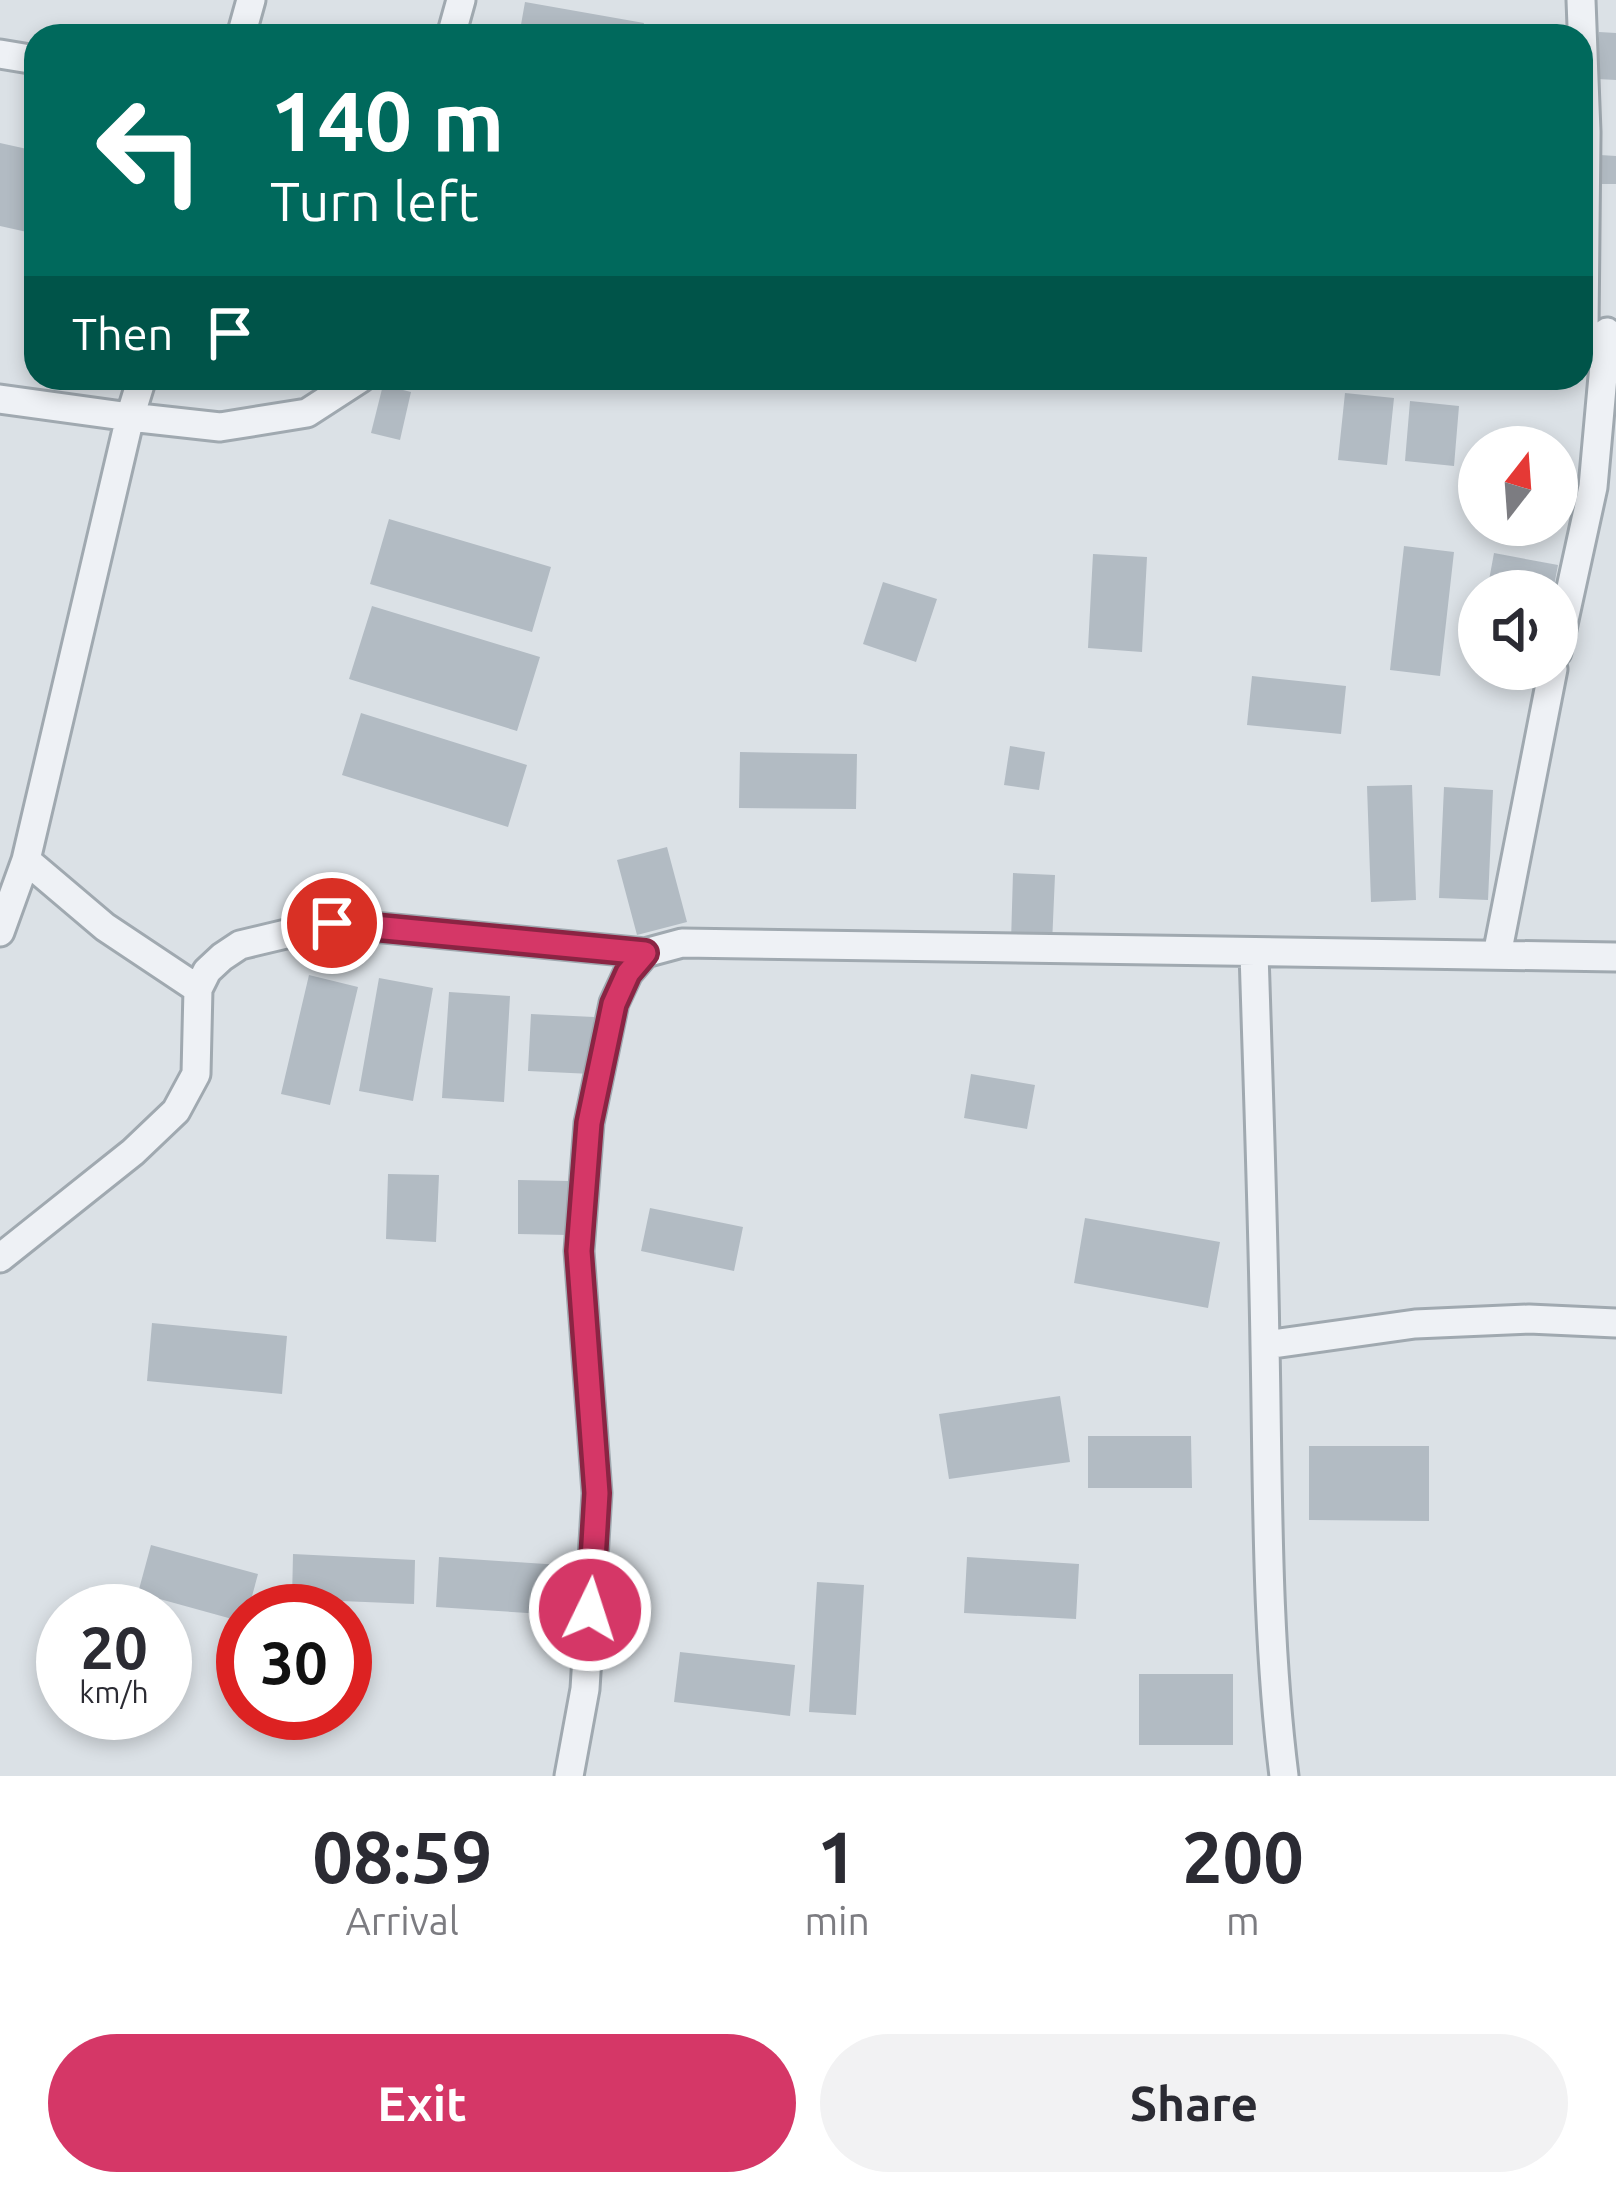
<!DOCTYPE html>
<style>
body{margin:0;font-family:Ubuntu,sans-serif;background:#f2f2f3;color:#2b2b33;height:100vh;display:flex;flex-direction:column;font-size:45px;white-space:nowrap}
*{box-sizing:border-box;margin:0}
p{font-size:39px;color:#7c7c81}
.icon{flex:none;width:66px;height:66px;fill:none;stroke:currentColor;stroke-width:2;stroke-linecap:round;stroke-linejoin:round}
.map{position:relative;height:1776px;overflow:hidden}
.drawer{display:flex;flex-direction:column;background:#fff;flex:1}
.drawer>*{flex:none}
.hud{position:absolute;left:24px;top:24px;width:1569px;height:366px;border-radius:36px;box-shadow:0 6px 18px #0003;background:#00695c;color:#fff;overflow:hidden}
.needle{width:78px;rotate:17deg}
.controls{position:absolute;left:1458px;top:426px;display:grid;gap:24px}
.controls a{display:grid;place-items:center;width:120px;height:120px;border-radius:50%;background:#fff;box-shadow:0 6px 18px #0003;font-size:60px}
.speed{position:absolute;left:36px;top:1584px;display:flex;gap:24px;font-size:60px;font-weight:700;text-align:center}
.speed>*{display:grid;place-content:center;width:156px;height:156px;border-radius:50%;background:#fff;box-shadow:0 6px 18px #0003;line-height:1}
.speed small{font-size:30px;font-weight:400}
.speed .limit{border:18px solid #d22;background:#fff;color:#111}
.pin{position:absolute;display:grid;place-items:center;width:102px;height:102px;color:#fff;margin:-51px;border:6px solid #fff;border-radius:50%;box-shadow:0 3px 12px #0007}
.me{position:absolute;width:132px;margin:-66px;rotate:4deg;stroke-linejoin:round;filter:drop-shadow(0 0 9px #0008)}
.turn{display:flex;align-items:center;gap:42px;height:252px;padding:0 48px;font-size:54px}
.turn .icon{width:156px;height:156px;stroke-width:2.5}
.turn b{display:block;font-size:84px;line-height:102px}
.then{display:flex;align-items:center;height:114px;padding:0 48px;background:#0003;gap:24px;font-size:45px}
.eta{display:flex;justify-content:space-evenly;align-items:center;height:204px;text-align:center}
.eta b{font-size:72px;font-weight:700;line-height:84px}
.primary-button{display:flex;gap:24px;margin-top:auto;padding:24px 48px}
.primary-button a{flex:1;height:138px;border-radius:72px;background:#d53767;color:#fff;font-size:48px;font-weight:700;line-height:138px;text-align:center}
.primary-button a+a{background:#f2f2f3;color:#2b2b33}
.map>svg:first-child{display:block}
.building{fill:#b2bbc3}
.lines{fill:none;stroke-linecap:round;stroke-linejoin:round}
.street-casing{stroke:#a0a9b0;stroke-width:33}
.street{stroke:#eef1f5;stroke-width:27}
.route-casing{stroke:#8a2443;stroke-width:30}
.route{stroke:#d53767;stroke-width:21}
</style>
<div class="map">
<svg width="1616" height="1776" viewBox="0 0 1616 1776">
<rect width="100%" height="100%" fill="#dbe1e6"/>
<!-- building -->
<path class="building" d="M525,2l119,21 -3,13h-122z
M1599,32l17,1v47l-19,-1z
M0,143l36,8v83l-36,-8z
M1600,155l16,1v28h-17z
M383,385l28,7 -11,48 -29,-7z
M1345,393l49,5 -7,67 -49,-5z
M1410,401l49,5 -5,60 -49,-5z
M389,519l162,48 -19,65 -162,-48z
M1404,546l50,6 -14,124 -50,-6z
M1494,553l64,12 -5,26h-66z
M1093,554l54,3 -5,95 -54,-4z
M883,582l54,17 -21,63 -53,-18z
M372,606l168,51 -23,74 -168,-52z
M1252,676l94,10 -5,48 -94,-9z
M361,713l166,52 -19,62 -166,-52z
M1010,746l35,6 -6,38 -35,-5z
M740,752l117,2 -1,55 -117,-1z
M1412,785l4,115 -45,2 -4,-116z
M1444,787l49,3 -5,110 -49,-2z
M667,847l20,75 -50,13 -20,-75z
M1013,873l42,2 -3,69 -41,-2z
M309,975l49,12 -28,118 -49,-11z
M379,978l54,10 -20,113 -54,-10z
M449,992l61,4 -6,106 -62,-4z
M531,1014l63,3 -2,57 -64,-3z
M971,1074l64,11 -8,44 -63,-11z
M388,1174l51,1 -3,67 -50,-3z
M518,1180l51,1 -1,54 -50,-1z
M650,1208l93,19 -9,44 -93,-20z
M1085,1218l135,24 -12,66 -134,-25z
M152,1323l135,13 -5,58 -135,-13z
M1060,1396l10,66 -121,17 -10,-65z
M1088,1436h103l1,52h-104z
M1309,1446h120v75l-120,-1z
M151,1545l107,29 -10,37h-5v11l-105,-29z
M293,1554l122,6 -1,44 -122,-5z
M439,1557l137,9 -3,50 -137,-9z
M967,1557l112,7 -3,55 -112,-6z
M817,1582l47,3 -8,130 -47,-3z
M680,1652l115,13 -5,51 -116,-14z
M1139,1674h94v71h-94z"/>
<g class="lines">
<!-- street casing -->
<g class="street-casing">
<path id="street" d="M1581,0l5,132 -2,199
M241,36l10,-36
M451,36l10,-36
M0,54l36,6
M0,399l130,18 90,10 87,-14 54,-35
M1557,652l36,-165 14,-155
M26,860l79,67 93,62
M0,932l26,-72 104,-443 12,-39
M1254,952c4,131 9,263 11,394 3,144 1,287 19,430
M1497,955l56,-286
M0,1258l133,-106 43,-41 20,-37 2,-85 9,-18 15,-14 18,-12 92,-22 313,30
M1265,1345l150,-21 114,-5 87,4
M569,1776l16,-87 12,-196 -18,-242 10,-128 25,-120 14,-30 17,-20 37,-10 934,14"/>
</g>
<!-- street -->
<use href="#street" class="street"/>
</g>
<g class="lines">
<!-- route casing -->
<g class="route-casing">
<path id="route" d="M332,923l313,30 -17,20 -14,31 -25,119 -10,128 18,242 -7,117"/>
</g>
<!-- route -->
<use href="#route" class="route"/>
</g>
</svg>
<div class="controls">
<a><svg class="needle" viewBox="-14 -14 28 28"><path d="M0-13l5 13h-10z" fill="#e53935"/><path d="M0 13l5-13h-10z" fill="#7c7c81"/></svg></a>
<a><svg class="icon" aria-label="sound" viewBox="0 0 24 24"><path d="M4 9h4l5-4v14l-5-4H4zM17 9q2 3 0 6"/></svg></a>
</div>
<div class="speed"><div>20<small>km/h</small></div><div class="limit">30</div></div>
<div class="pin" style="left:332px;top:923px;background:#d93025"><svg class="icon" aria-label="arrive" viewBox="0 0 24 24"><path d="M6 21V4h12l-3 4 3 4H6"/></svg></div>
<svg class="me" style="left:590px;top:1610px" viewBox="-20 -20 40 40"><circle r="17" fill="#d53767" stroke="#fff" stroke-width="3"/><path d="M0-11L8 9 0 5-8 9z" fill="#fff"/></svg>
<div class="hud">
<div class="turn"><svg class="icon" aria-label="left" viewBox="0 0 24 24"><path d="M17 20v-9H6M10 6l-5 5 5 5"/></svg><div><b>140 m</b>Turn left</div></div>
<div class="then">Then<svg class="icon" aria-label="arrive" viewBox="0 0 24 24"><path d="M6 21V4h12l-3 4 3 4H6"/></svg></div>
</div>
</div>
<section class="drawer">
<div class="eta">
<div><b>08:59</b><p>Arrival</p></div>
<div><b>1</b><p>min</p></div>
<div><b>200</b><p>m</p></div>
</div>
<div class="primary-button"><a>Exit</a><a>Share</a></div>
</section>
